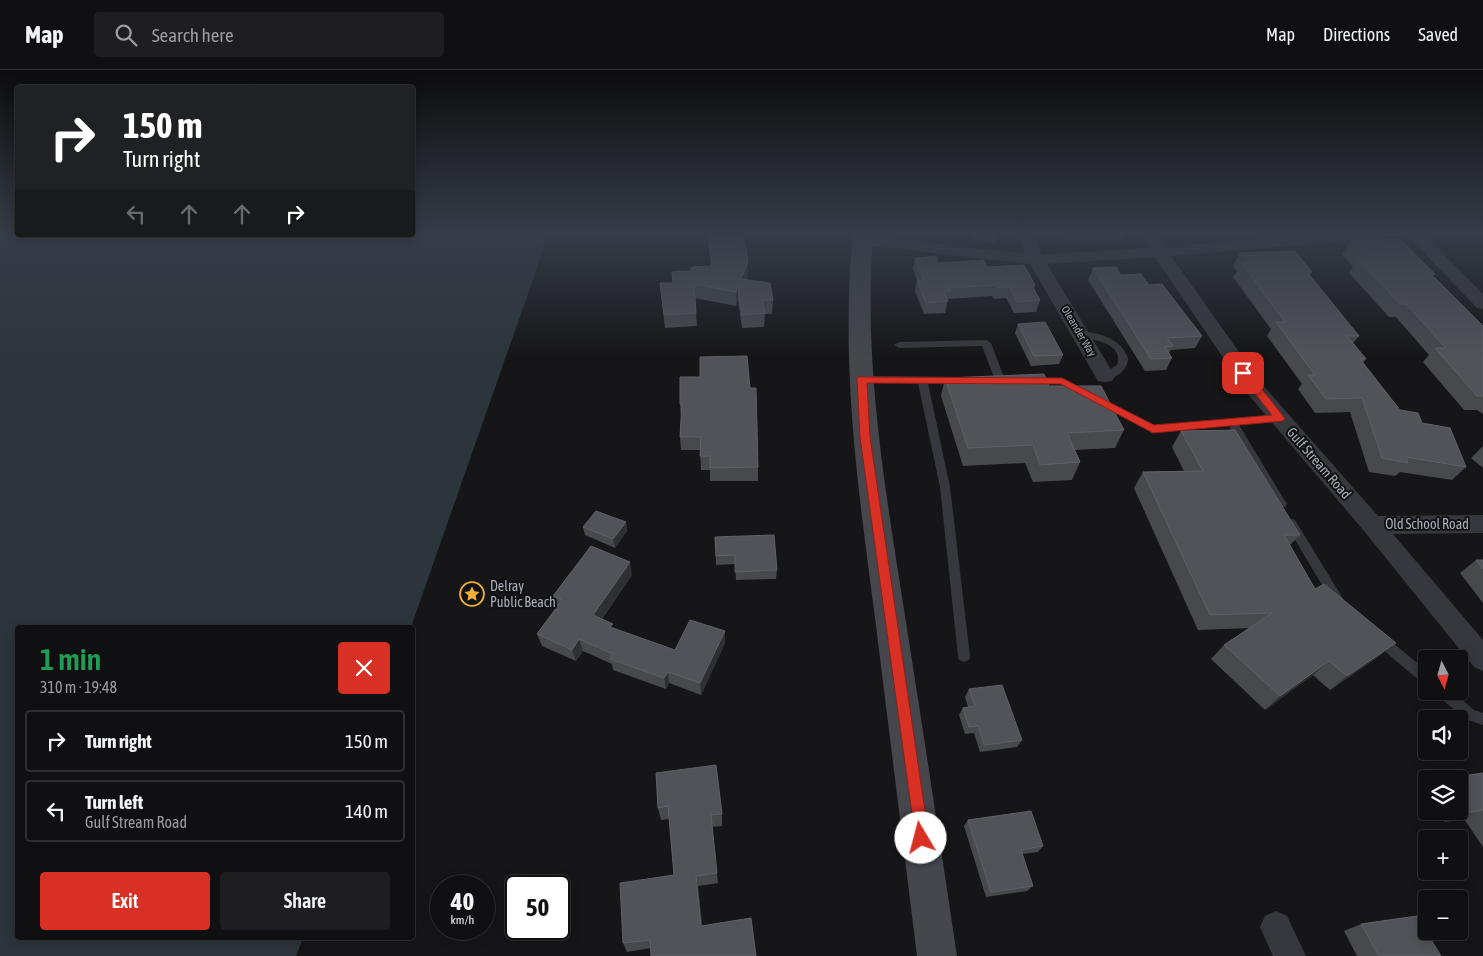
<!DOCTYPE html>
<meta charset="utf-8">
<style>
body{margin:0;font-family:"Asap Condensed",sans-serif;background:#1e1e20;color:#f1f3f6;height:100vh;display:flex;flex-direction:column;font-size:19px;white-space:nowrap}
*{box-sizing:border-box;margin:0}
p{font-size:16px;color:#9c9d9f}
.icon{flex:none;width:28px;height:28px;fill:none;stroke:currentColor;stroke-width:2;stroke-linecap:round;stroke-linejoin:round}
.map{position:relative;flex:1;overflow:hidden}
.panel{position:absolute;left:15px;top:555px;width:400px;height:315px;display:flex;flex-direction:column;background:#101012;border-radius:5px;box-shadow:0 2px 12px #0003,0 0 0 1px #303032}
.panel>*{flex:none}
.banner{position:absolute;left:15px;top:15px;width:400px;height:152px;border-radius:5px;box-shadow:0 2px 12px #0003,0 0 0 1px #303032;background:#202124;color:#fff;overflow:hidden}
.needle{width:32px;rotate:174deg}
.controls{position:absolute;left:1418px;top:580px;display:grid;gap:10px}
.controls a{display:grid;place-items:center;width:50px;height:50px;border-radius:5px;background:#101012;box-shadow:0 2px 12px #0003,0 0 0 1px #303032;font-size:25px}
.speed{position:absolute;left:430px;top:805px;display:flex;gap:10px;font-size:25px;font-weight:700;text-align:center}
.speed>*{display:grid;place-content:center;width:65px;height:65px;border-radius:50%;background:#101012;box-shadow:0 2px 12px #0003,0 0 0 1px #303032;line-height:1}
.speed small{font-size:12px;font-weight:400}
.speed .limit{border:2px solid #111;border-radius:8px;background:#fff;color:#111}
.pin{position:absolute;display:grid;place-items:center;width:42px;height:42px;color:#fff;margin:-21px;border-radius:10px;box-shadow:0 2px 8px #0006}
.me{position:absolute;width:55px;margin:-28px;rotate:352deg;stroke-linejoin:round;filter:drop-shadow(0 0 4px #0008)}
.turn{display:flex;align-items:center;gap:18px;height:105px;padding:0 25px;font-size:22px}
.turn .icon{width:65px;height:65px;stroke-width:2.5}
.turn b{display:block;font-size:35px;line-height:42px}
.lanes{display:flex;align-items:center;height:48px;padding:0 25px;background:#0003;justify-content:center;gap:25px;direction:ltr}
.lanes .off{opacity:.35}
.round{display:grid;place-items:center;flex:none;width:52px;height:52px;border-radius:5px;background:#1e1e20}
.head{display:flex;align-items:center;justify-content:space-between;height:85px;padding:0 25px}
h1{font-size:30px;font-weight:600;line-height:38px;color:#1e9e55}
.button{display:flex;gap:10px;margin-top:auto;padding:10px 25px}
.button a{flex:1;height:58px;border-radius:5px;background:#d93025;color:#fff;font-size:20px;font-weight:600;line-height:58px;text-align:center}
.button a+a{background:#1e1e20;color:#f1f3f6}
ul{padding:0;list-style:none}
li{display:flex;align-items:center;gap:15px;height:62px;margin:0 10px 8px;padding:0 15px;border:2px solid #303032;border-radius:5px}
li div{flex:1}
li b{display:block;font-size:19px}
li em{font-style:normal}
header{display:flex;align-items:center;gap:30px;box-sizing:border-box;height:70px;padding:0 25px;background:#101012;border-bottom:1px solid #303032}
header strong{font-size:24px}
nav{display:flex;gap:28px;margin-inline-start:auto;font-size:18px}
.search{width:350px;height:45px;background:#1e1e20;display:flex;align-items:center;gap:12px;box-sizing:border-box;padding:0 18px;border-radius:5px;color:#9c9d9f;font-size:19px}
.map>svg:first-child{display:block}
.water{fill:#2c353c}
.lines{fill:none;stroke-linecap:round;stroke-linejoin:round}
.lane{fill:#37383d;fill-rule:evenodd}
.street{fill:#37383d;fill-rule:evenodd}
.secondary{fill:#45474d;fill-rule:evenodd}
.wall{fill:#47494d}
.shaded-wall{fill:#2f3033}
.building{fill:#525359;stroke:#5f6168}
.route{fill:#d93025;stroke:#8d1f18}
.labels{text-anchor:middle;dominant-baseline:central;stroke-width:4;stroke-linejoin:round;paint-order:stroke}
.far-street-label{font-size:11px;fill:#a8adb8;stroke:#111113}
.street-label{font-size:14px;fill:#a8adb8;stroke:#111113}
.poi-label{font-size:14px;fill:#a8adb8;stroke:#111113;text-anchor:start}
</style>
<header>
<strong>Map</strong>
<div class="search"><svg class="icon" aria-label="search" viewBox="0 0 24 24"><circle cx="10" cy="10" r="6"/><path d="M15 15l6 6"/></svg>Search here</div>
<nav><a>Map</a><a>Directions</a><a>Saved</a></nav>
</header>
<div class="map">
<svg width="1483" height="886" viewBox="0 0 1483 886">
<rect width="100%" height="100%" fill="#161618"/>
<!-- water -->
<path class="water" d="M0,163h17l1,2h394l1,-2h134l-11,38 -125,356 -393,1v310h285l-7,18h-296z"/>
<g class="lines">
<!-- lane -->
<path class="lane" d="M1080,261c19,2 41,7 48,27 0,13 -14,23 -26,20l-2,-2 2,-2 15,-9c8,-22 -26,-26 -40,-29v-4z
M986,270l5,3 14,37 -2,2 -3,1 -5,-3 -13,-34 -83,2 -5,-3 5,-3z
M862,306l98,1 5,3 -5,3h-32l22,104 20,169 -1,4 -5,2 -5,-2 -1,-4 -18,-169 -22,-104 -59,-2 -2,-2z
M1031,308h31l27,15 -5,3 -3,-1 -21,-11 -32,-1 -2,-2 2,-2z
M1099,327l55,28 130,-10 1,3 -5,4 -41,3 46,76 2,3 -2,3h-8l-48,-81 -76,7 -58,-31 -1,-2 1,-2z
M1291,449l4,1 47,77 2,4 -2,4 -4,1 -4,-1 -49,-82 2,-3z
M1379,563l4,2 43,35v14l-5,-2 -46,-39 -2,-4 2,-4z
M1435,621h17l22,19 9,3v12l-18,-6 -28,-24z"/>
<!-- street -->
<path class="street" d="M1017,163h16l9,22 108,-7 -7,-15h16l7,14 157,-14h65l-2,3 -6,2 -209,18 90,127 117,133 105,-1v18l-90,1 90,106v31l-9,-4 -110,-136 -117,-138 -92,-136 -108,7 68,112 -3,5 -7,1 -7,-1 -68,-117 -167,-19 -6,-2 -2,-3 2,-3 6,-2 162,19z
M1405,163h17l61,61v15l-6,-1z
M1276,841l11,5 19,40h-33l-13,-29 5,-11z"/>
<!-- secondary -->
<path class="secondary" d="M853,163h20c-10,131 12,254 32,383 18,113 35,227 52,340h-40c-14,-113 -28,-226 -42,-338 -17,-130 -35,-254 -22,-385z"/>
</g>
<!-- wall -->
<path class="wall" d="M707,163h37v4l4,24v13l-2,6 27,20 -1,14h-7l-1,13 -22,1 -4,-28 -2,6 -41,-8 2,28 -32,2 -5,-45h13l17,-12 21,-5z
M957,163h40l-2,10 -21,-2 -1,-7z
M1060,163h65l-3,8 -58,1z
M1351,171l84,33 -2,2 50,50v88l-6,-4h-13l-41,-48 6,-7 -33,-38h-7l-40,-44 4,-6 -11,-13z
M1240,183l72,19 -2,3 49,61 -6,7 13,16 -3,4 37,47 22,13 44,44 -14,13 -52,-8 -5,4 -26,-4 -19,-60 -35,1 -17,-24 4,-5 -35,-48 4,-7 -38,-52 4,-6 -4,-5z
M915,188l23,5 49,4 48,18 -1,4 6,11 -4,12 -22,1 -8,-15 -12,1 -2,-3 -44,3 -3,14 -21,1 -9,-23 2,-11 -4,-11z
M1093,198l28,7 28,10 53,51 -7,12 -24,2 -2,3 3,5 -6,12 -21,1 -57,-91z
M1018,254l45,31 -4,9 -28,2 -16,-33z
M945,308l104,8 75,44 -9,18 -40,2 5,12 -8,18 -39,2 -8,-19 -62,3 -22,-70z
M750,318l8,79v14h-48v-11h-9l-1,-20h-19l-1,-13 1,-20 -1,-13z
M1181,361l119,104 -10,10 25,44 63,68 -48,33 -17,-15 -48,35 -54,-51 13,-14 26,-17 -52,2 -64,-142 9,-16 41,-1 -12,-24z
M1483,376v22l-12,-10z
M626,452l1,9 -12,17 -30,-13 -2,-8z
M715,467l62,33 -1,9 -40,1 -1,-16 -19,1z
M1476,490h7v43l-23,-30z
M632,505l-30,44 12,10 61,21 50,-7 -24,52 -32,-12 -3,6 -53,-19 -1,-6 -29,-13 -7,10 -34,-15 -5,-12 20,-27 -4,-11z
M969,619l53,51 -5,7 -37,5 -6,-19 -9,1 -6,-19 4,-7 5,-1 -3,-10z
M656,703l66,41v12l-10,1 6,56 -20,3 4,39 -51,23 -24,4 -4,-9 51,-68 -5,-56 -8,1 -3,-12z
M1483,703v74l-19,-28 -19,3 -7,-11h21v-32z
M1426,717v6l-3,-4z
M968,750l75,26 -5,6 -16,2 11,32 -6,5 -41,6 -22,-71z
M1361,854l80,32h-84l-13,-25z"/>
<!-- shaded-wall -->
<path class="shaded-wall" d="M748,191v13l-7,19v-14z
M738,216v14l-2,6v-14z
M626,452l1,9 -12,17 -2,-9z
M630,492l2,13 -36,52 -3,-12z
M725,561v12l-24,52 -1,-12z
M579,569l4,12 -7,10 -4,-11z
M1396,573l-18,14 -48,33 17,-14z
M1329,591l-16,14 -48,35 15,-14z
M668,602l1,11 -3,6 -2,-11z
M696,806l2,10 5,48 -2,-8z"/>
<!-- building -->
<path class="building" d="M708,163h35l5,28 -7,18 29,4 3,17h-11l3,13 -23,2 -4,-29 -2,6 -42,-8 2,29 -32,2 -4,-32h13l-1,-11 18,-1 2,-4 20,-1z
M1400,169l35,35h-4l52,52v70h-6l-42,-48h11l-40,-44h-6l-42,-45h9l-16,-18z
M1295,181l17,21h-5l52,64h-12l19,23h-6l40,51 18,3 4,10 28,5 16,39 -60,-10 2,6 -26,-5 -20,-60 -36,1 -18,-24h7l-39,-53h9l-44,-59h7l-8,-10z
M936,186l2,7 46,-3 3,7 37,-2 11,20 -3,1 8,14 -23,2 -7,-15 -13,1 -1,-3 -47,3 1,3h-6l4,10 -22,2 -9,-23h7l-9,-22z
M1116,197l5,8 20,-1 8,11 13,-1 40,52 -35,2 6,8 -8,1 7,11 -21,1 -58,-91z
M1045,252l18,33 -29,1 -16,-32z
M747,286l3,32h6l2,79 -48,1v-12h-10l1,-19h-21l2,-34 -2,1v-27h20v-20z
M1044,304l5,12h52l23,44 -57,3 13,29 -40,3 -7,-20 -65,3 -23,-70z
M1235,360l65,105h-16l31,54 9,-5 72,59 -49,33 -18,-15 -49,35 -56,-51 48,-32 -62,2 -67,-143 60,-1 -22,-40z
M596,441l30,11 -13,17 -30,-12z
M774,465l3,35 -42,2v-17l-19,1 -1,-19z
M591,476l39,16 -37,53 20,9 -3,3 65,23 15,-30 35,11 -25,52 -32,-11 -4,6 -54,-19 3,-5 -34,-15 -7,11 -35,-16 25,-34 -9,-4z
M1476,490h7v9z
M1002,615l20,55 -38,5 -6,-19 -9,1 -6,-19 12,-2 -6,-17z
M716,695l6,49 -11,1 6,58 -21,3 5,50 50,-8 5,38h-105l-1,-16 -27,3 -3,-60 54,-8 -6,-69 -10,2 -2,-35z
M1483,703v37l-19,3 -5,-8v-26h-17z
M1031,741l12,35 -22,4 12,36 -42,6 -23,-72z
M1417,846l24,40h-62l-18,-32z"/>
<!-- sky -->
<linearGradient id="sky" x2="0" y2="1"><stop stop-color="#0c0c0d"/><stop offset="0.57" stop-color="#363c48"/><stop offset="1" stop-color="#363c48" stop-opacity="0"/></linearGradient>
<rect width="1483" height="287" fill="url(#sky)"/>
<!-- route -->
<path class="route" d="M1243,299l4,1 36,46 2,2 -2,3 -130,12 -92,-49 -194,-1 3,54 59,401 -3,5 -5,2 -5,-2 -56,-406 -3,-58 1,-2 204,1 92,47 118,-10 -32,-40 -2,-2z"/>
<!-- icons -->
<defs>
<g id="sight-ring" transform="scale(1.25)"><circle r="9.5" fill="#111113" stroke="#f2b134" stroke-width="1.5"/><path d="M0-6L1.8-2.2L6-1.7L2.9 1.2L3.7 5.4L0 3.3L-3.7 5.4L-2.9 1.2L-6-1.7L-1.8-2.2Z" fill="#f2b134"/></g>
</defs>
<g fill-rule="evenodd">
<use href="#sight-ring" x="472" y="524"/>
</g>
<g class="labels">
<!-- far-street labels -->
<g class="far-street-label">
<text transform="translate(1079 261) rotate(59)">Oleander Way</text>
</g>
<!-- street labels -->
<g class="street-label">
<text transform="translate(1319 393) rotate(49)">Gulf Stream Road</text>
<text x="1427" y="454">Old School Road</text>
</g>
<!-- poi labels -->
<g class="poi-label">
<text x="490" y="516">Delray<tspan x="490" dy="16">Public Beach</tspan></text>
</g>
</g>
</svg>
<div class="controls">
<a><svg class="needle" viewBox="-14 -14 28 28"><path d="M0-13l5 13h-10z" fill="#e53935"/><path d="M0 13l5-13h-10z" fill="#9c9d9f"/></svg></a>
<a><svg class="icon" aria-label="sound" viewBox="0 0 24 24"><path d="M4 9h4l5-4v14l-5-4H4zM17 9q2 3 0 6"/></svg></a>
<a><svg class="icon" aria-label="layers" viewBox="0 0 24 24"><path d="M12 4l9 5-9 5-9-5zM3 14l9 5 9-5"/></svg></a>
<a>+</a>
<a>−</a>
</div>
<div class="speed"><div>40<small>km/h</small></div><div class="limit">50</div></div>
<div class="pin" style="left:1243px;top:303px;background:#d93025"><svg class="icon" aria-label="arrive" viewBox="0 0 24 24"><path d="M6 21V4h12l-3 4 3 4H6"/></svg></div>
<svg class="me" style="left:921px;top:768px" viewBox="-20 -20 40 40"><circle r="19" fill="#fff"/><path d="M0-13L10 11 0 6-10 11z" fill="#d93025"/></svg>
<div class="banner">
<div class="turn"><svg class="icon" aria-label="right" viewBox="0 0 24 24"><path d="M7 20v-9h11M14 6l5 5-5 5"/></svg><div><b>150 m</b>Turn right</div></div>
<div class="lanes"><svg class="icon off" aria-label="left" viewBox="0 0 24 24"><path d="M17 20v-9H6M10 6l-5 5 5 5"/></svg><svg class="icon off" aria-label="ahead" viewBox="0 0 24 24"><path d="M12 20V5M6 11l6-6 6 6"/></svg><svg class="icon off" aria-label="ahead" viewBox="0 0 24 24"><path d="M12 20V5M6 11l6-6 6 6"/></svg><svg class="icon" aria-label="right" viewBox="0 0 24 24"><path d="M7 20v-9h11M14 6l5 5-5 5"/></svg></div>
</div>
<section class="panel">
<div class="head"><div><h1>1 min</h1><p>310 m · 19:48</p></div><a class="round" style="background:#d93025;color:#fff"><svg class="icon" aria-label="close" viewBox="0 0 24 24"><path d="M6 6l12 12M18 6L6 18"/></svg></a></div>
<ul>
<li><svg class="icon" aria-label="right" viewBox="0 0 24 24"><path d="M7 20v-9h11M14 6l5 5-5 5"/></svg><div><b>Turn right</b></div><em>150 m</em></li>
<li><svg class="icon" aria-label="left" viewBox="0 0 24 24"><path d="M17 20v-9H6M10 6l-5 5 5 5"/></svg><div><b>Turn left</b><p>Gulf Stream Road</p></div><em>140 m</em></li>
</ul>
<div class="button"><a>Exit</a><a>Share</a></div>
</section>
</div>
